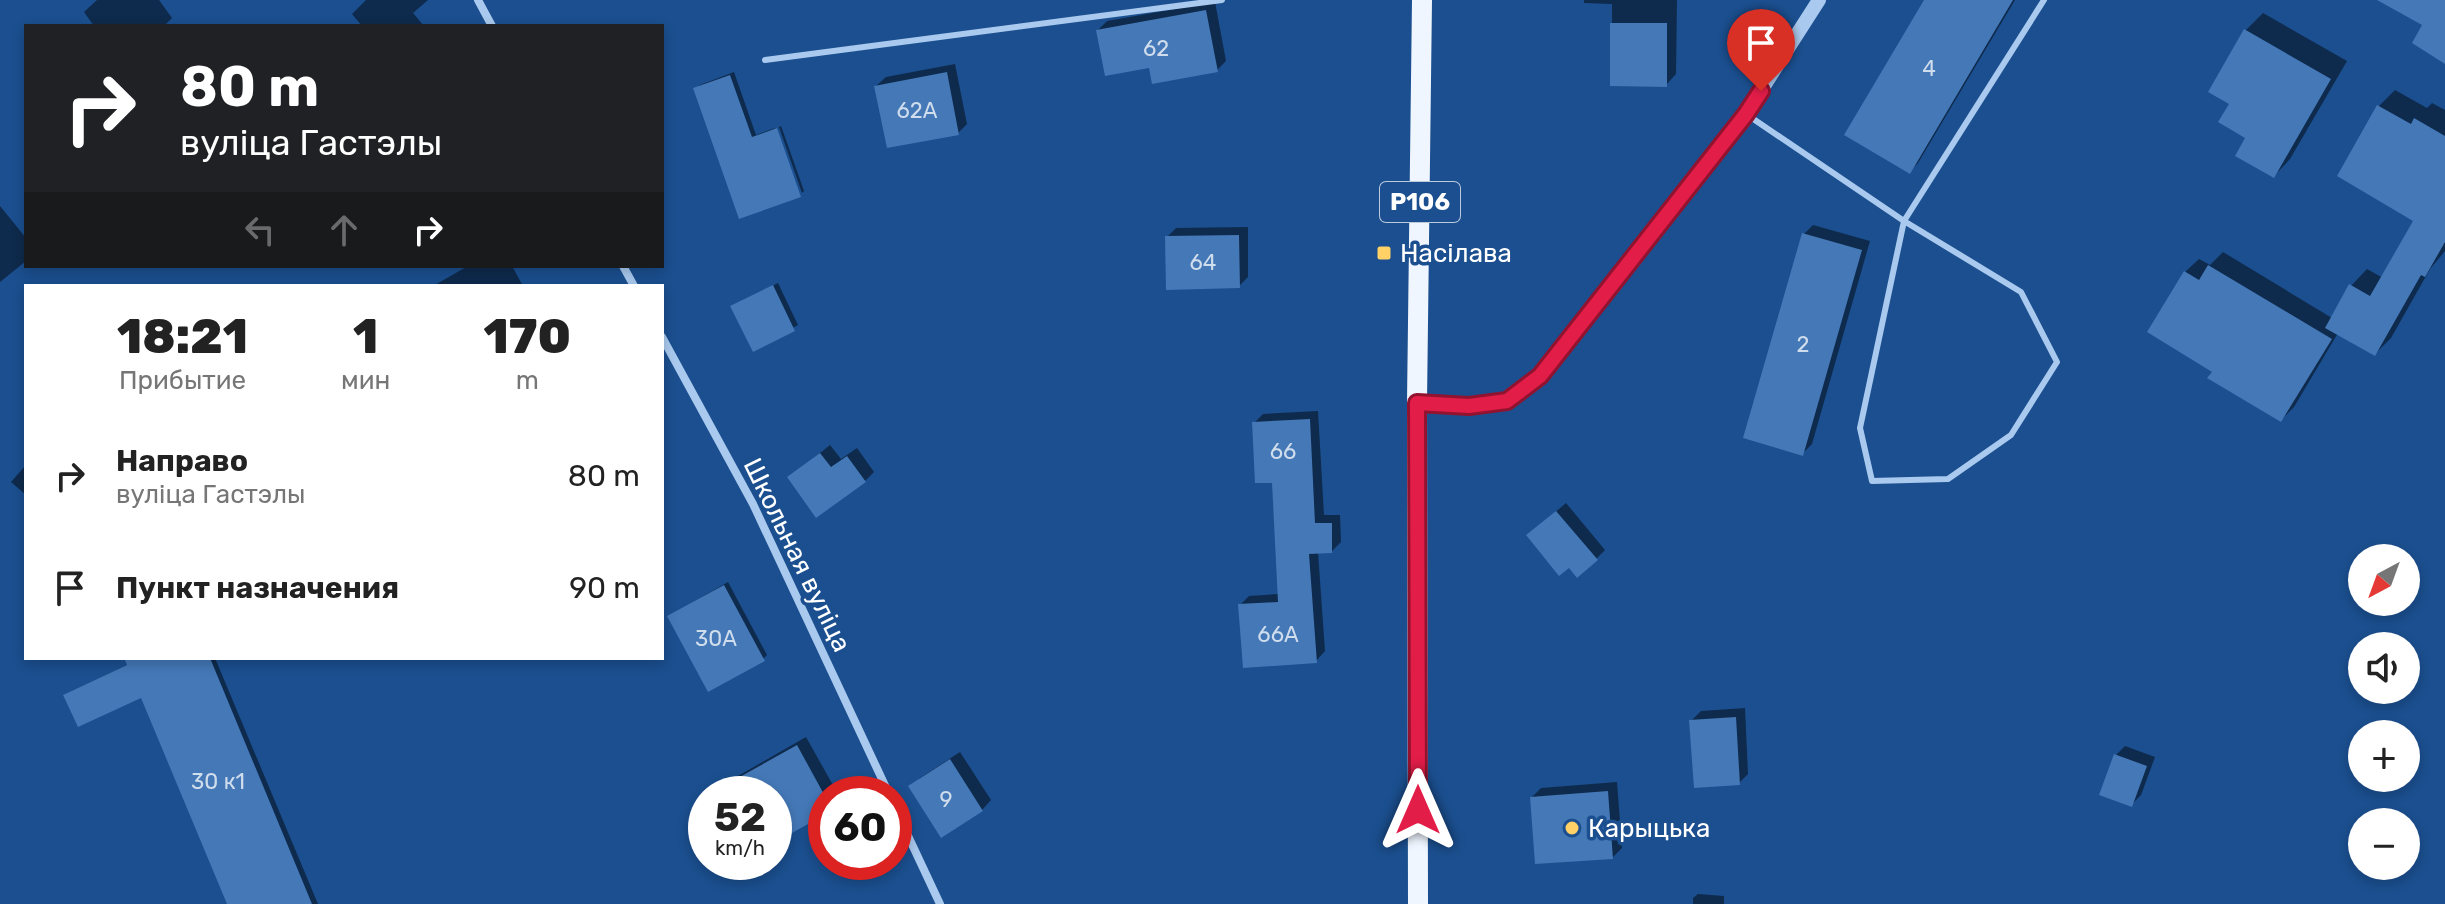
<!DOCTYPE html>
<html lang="ru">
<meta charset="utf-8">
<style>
body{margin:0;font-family:Rubik,sans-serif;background:#f2f2f2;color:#222;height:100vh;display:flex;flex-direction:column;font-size:30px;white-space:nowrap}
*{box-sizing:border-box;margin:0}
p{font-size:26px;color:#767676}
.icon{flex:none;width:44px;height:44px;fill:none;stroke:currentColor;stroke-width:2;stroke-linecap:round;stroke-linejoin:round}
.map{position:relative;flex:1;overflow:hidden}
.panel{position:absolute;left:24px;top:284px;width:640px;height:376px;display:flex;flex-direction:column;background:#fff;border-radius:0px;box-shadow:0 4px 12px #0003}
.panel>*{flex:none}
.hud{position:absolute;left:24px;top:24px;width:640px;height:244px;border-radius:0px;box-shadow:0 4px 12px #0003;background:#202124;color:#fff;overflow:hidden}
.needle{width:52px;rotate:221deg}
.buttons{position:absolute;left:2348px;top:544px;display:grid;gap:16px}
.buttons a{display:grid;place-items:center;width:72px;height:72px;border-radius:50%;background:#fff;box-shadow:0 4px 12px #0003;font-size:40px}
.speed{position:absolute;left:688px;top:776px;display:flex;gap:16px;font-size:40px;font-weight:700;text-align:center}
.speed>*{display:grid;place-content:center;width:104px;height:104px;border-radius:50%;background:#fff;box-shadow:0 4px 12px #0003;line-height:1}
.speed small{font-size:20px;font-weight:400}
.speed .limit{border:12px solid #d22;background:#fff;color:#111}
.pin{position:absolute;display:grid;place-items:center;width:68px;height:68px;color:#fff;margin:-82px -34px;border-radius:50% 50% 50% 0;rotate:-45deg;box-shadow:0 0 8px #0007}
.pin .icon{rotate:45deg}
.me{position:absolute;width:88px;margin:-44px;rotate:0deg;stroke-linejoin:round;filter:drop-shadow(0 0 6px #0008)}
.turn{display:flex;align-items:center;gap:28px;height:168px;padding:0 24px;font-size:36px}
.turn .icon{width:104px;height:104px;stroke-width:2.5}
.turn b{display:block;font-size:56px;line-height:68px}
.lanes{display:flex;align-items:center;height:76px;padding:0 24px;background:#0003;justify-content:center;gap:40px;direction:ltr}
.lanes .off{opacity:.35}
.eta{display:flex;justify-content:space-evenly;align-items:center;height:136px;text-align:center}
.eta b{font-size:48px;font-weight:800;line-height:56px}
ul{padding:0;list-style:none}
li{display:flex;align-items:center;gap:24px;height:112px;padding:0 24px}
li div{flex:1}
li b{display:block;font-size:30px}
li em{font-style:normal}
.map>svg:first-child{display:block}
.shadow{fill:#0007}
.building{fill:#4478b7}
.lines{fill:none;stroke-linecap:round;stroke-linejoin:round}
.service{stroke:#a9c9ee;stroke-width:6}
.minor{stroke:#a9c9ee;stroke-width:8}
.tertiary{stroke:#a9c9ee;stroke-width:14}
.primary{stroke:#f0f6ff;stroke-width:20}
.route-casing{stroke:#92132f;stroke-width:20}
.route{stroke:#e11d48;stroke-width:14}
.poi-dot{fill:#ffd166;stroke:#1b4f8f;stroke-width:3}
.labels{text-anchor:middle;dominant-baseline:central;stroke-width:7;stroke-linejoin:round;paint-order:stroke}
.number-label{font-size:22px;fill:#d0dded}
.shield{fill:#1b4f8f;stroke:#bbcadd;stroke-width:2}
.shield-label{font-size:24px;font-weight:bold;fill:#fff}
.poi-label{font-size:26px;fill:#fff;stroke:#1b4f8f;text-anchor:start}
.street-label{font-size:26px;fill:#fff;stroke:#1b4f8f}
</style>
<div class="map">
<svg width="2445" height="904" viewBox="0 0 2445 904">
<rect width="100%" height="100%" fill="#1b4f8f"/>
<!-- shadow -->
<path class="shadow" d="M97,0h62l13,18 -8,8h-70l-10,-14z
M366,0h62l-15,13 11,13h-62l-10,-12z
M1584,0h93l-1,74 -10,11 -54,-1v-80l-28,-1z
M1926,0h89l-97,163 -9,9z
M1215,2l11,59 -9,9 -66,-4 -53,-36 9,-9z
M2263,13l84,48 -57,98 -16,17 -42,-73 -22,-12 36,-61z
M955,64l12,60 -9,9 -82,-47 10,-9z
M734,72l22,63 19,-7 23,68 -102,-107 4,-4z
M2395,90l32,18 5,-5 13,7v141l-15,18 -39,69 -16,16 -37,-21 -44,74 -13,13 -66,-49 -30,-99 14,-13 11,6 13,-13 109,66 19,-32 16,-17 16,9 33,-58 -37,-114z
M781,126l23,65 -2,2 -23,-66z
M0,206l26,32v23l-26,21z
M1813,225l57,16 -58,203 -9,9 1,-219z
M1248,227v50l-9,9 -72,-49 9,-9z
M468,266h44l11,20h-90z
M778,283l20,42 -44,24 -21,-43z
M1318,411l6,104h16l1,27 -9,9 -14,1 7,99 -9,10 -76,-56 9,-9 30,-2 -5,-114 -20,-57 9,-9z
M830,445l11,14 16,-11 17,24 -9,9 -76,-3z
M26,465v30l-15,-13z
M1566,503l39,47 -9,9 -58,-32z
M728,582l39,73 -4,4 -94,-43z
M126,658h89l103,246h-89l-87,-209 -76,1 4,-4 59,-28z
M1745,708l3,66 -9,9 -47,-63 9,-9z
M806,737l32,57h-12v17l-52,25v-42h-59l9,-10z
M2125,746l30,11 -14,38 -9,9 -16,-49z
M960,752l31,48 -9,10 -71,-23 9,-9z
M1617,782l5,66 -9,9 -81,-60 9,-9z
M1698,894l26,2v8h-31v-6z"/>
<!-- building -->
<path class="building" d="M1924,0h89l-103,174 -66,-39z
M2377,0h68v64l-33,-21 10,-18z
M1206,10l12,62 -66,12 -3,-16 -44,8 -9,-46z
M1610,23h57v64l-57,-1z
M2244,29l87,50 -57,99 -39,-22 10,-18 -27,-16 11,-18 -21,-12z
M947,72l12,63 -72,13 -13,-62z
M730,75l22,62 25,-9 24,69 -62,22 -46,-131z
M2377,105l34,19 3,-6 31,18v106l-20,35 -4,-2 -46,81 -50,-28 24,-44 21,12 43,-75 -76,-45z
M1802,233l60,17 -59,206 -60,-18z
M1239,235l1,53 -74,2 -1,-54z
M2208,265l124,74 -51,83 -74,-44 5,-6 -65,-40 37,-61 15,9z
M773,285l22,46 -42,21 -23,-46z
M1310,419l5,104h17v30l-23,1 8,109 -74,5 -5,-64 40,-2 -6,-119h-17l-3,-61z
M820,453l11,14 16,-11 19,26 -50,36 -29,-41z
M1556,511l42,49 -21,18 -8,-10 -10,8 -33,-41z
M724,585l41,76 -57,31 -41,-76z
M124,658h86l102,246h-85l-86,-206 -63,29 -15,-32 64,-30z
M1736,717l4,68 -46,3 -5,-68z
M797,745l29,53v16l-52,29v-49h-65z
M2114,754l33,12 -15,41 -33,-12z
M950,759l33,52 -42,27 -33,-52z
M1608,791l5,68 -78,5 -5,-67z"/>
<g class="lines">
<!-- service -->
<path class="service" d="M765,60l457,-60
M1746,114l158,107 -44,207 12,53 76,-2 63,-44 46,-73 -36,-70 -117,-71 140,-221"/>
<!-- minor -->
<path class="minor" d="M478,0l14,26
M623,266l11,20
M662,337l91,167 136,290
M894,806l46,98"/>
<!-- tertiary -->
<path class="tertiary" d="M1417,403l52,3 38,-5 33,-25 206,-262 73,-114"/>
<!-- primary -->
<path class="primary" d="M1418,904l-1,-501 5,-403"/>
</g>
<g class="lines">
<!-- route casing -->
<g class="route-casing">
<path id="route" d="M1418,810l-1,-407 52,3 38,-5 33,-25 206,-262 15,-23"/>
</g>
<!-- route -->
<use href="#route" class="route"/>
</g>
<!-- markers -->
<g class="poi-dot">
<rect x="1376" y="245" width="16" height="16" rx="4"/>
<circle cx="1572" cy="828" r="8"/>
</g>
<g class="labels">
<!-- number labels -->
<g class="number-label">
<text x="1156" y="48">62</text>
<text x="1929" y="68">4</text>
<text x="917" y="110">62А</text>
<text x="1203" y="262">64</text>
<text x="1803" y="344">2</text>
<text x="1283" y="451">66</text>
<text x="1278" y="634">66А</text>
<text x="716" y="638">30А</text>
<text x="218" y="781">30 к1</text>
<text x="946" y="799">9</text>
</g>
<!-- shield labels -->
<rect class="shield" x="1380" y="182" width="80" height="40" rx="6"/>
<g class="shield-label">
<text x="1420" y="202">Р106</text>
</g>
<!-- poi labels -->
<g class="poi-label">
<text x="1400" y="253">Насілава</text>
<text x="1588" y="828">Карыцька</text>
</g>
<!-- street labels -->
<g class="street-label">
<text transform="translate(797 555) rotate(64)">Школьная вуліца</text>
</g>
</g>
</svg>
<div class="buttons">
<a><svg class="needle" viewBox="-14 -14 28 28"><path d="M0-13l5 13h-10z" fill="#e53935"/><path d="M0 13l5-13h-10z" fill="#767676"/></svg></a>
<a><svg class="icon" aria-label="sound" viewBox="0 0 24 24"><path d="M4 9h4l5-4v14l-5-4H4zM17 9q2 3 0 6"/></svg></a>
<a>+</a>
<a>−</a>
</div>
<div class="speed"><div>52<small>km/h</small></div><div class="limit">60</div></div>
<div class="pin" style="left:1761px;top:91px;background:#d93025"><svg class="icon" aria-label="arrive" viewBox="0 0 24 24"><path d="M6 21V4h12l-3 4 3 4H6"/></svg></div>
<svg class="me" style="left:1418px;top:810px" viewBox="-20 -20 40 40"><path d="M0-17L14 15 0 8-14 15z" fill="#e11d48" stroke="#fff" stroke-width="4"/></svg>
<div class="hud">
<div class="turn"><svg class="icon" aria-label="right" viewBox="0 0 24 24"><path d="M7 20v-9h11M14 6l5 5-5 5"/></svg><div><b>80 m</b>вуліца Гастэлы</div></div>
<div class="lanes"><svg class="icon off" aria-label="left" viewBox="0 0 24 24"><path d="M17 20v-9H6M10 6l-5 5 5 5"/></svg><svg class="icon off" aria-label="ahead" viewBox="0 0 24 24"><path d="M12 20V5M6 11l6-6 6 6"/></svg><svg class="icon" aria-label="right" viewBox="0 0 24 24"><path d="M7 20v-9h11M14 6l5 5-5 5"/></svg></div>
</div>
<section class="panel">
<div class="eta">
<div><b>18:21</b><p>Прибытие</p></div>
<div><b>1</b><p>мин</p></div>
<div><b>170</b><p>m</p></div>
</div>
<ul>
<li><svg class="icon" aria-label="right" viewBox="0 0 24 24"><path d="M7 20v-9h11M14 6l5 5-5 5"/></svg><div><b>Направо</b><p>вуліца Гастэлы</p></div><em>80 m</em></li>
<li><svg class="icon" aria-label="arrive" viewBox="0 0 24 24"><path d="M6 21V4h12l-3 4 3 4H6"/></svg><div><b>Пункт назначения</b></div><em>90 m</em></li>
</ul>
</section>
</div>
